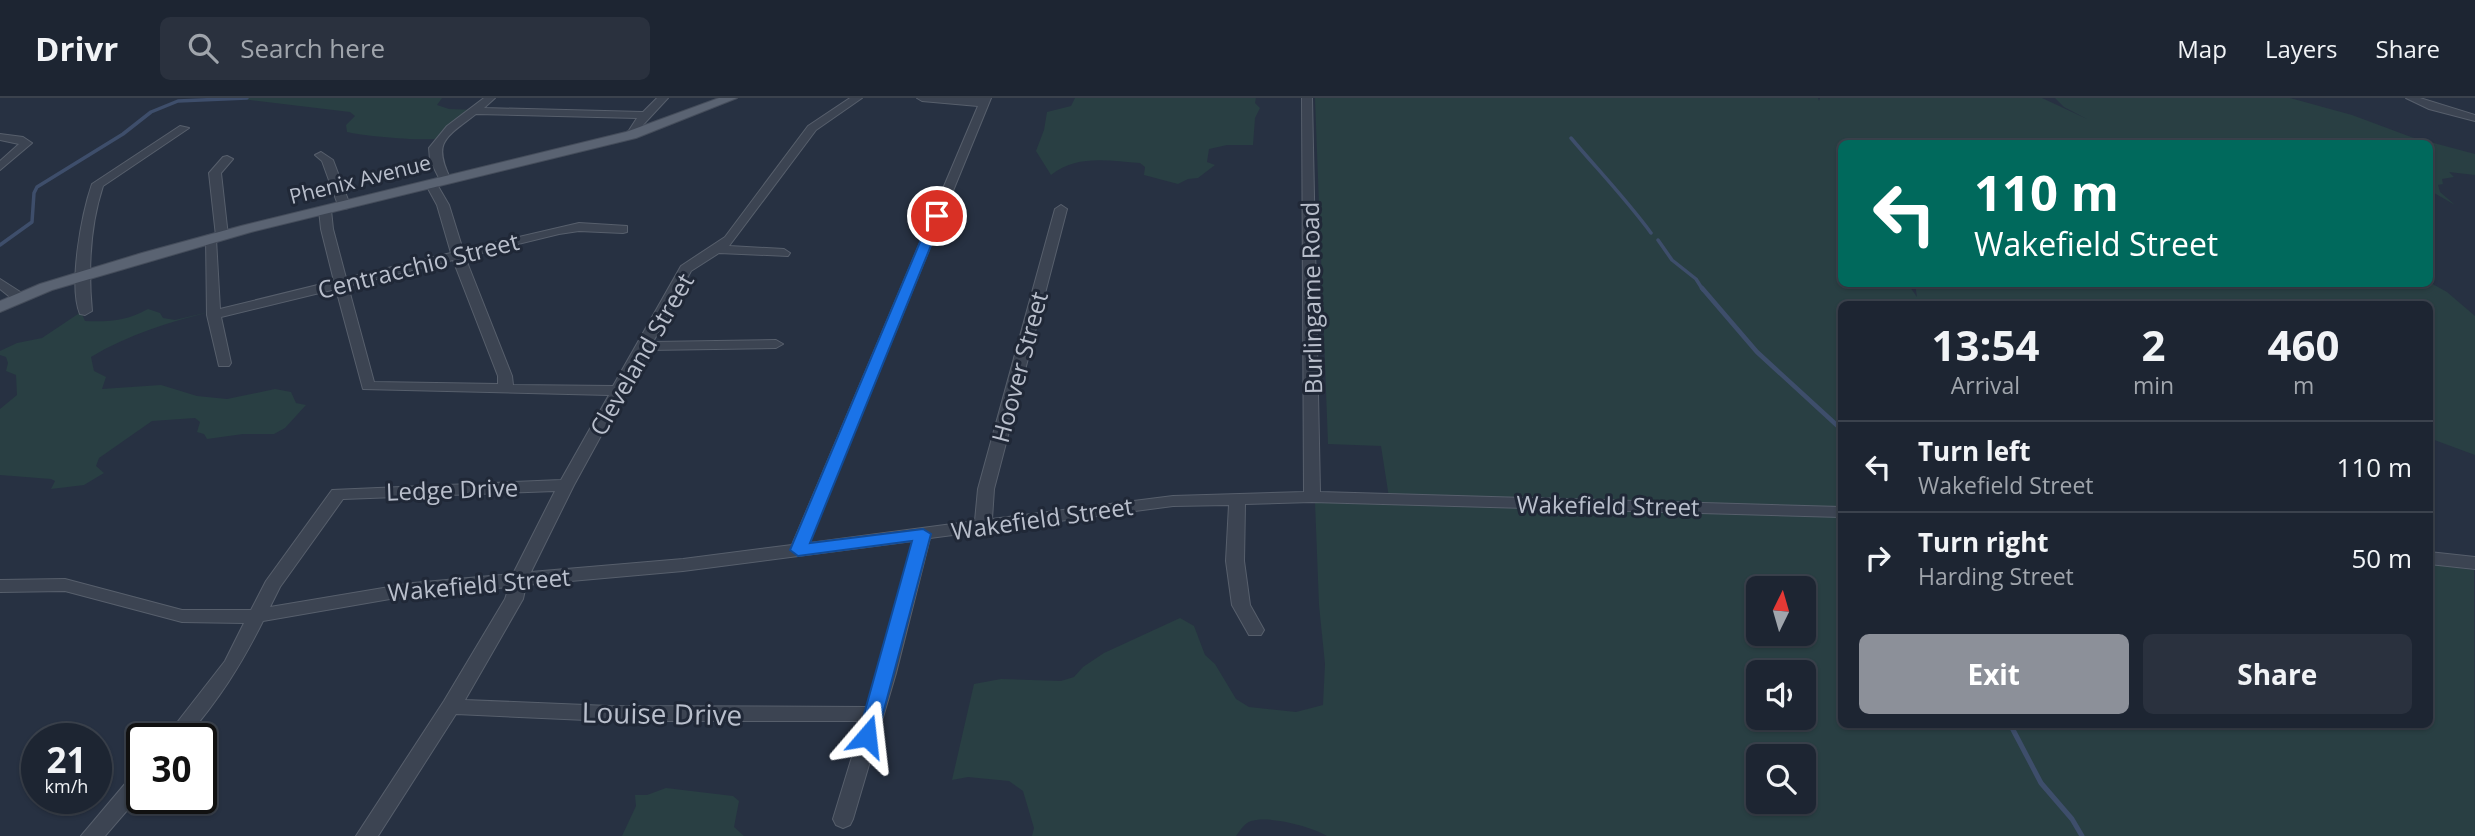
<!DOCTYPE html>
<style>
body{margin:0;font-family:"Open Sans",sans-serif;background:#2a313e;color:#f1f3f6;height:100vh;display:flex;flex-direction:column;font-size:26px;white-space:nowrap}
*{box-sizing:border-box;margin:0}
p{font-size:23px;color:#a0a5ac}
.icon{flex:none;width:38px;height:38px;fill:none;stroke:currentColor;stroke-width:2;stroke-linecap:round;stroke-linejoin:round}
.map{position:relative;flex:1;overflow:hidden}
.details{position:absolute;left:1838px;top:203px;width:595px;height:427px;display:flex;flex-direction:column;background:#1d2532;border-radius:10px;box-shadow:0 2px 5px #0004,0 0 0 2px #3b424d}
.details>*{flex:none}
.top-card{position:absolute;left:1838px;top:42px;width:595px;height:147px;border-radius:10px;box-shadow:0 2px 5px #0004,0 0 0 2px #3b424d;background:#00695c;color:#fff;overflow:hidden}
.needle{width:46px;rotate:5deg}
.buttons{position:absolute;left:1746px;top:478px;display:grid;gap:14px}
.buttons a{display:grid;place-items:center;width:70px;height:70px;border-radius:10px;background:#1d2532;box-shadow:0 2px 5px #0004,0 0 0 2px #3b424d;font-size:35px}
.speed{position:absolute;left:21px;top:625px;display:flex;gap:14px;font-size:35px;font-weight:700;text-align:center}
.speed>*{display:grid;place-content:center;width:91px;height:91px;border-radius:50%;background:#1d2532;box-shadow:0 2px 5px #0004,0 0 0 2px #3b424d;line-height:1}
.speed small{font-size:18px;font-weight:400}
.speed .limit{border:4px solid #111;border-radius:10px;background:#fff;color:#111}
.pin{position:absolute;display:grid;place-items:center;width:60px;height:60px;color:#fff;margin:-30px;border:4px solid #fff;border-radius:50%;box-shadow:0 2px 7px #0007}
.me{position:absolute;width:77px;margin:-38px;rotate:17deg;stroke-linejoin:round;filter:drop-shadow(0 0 5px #0008)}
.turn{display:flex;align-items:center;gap:24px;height:147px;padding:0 21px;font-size:32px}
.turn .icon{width:91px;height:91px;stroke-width:2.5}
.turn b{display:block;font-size:49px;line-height:60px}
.eta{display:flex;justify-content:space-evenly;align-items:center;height:119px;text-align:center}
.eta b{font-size:42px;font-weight:700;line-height:49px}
.primary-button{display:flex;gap:14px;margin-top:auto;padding:14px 21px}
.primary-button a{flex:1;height:80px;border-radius:10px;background:#8c9099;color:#fff;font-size:28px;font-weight:700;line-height:80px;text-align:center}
.primary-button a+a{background:#2a313e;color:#f1f3f6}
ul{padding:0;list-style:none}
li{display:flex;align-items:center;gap:21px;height:91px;padding:0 21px;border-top:2px solid #3b424d}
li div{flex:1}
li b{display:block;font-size:26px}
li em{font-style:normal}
header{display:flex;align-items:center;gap:42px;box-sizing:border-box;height:98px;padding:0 35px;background:#1d2532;border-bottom:2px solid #3b424d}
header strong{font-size:33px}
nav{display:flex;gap:38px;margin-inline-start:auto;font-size:24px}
.search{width:490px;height:63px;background:#2a313e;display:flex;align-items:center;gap:18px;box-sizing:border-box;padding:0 24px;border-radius:10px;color:#a0a5ac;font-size:26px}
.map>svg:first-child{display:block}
.green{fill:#293f43;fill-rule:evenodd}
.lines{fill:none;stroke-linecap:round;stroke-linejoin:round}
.stream-far2{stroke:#3e4e6b;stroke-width:3.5}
.stream-far1{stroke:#3e4e6b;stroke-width:4.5}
.stream{stroke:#3e4e6b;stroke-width:5}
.minor-casing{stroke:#575f6c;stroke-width:2}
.major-casing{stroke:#454d5b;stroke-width:2}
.minor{fill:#3c4452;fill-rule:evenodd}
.major{fill:#5a6372;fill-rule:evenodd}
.route{fill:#1a73e8;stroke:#114b97;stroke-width:2}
.labels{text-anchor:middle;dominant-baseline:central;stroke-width:6;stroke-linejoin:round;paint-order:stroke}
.far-street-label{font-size:21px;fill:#b9bfcc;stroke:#202837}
.street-label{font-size:24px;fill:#b9bfcc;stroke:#202837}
.near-street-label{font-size:28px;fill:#b9bfcc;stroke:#202837}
</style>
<header>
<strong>Drivr</strong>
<div class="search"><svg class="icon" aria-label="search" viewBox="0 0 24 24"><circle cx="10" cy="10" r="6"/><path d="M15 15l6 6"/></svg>Search here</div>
<nav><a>Map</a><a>Layers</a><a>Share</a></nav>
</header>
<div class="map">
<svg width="2475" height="738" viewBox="0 0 2475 738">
<rect width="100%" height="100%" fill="#273142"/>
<!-- green -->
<path class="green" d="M234,0h208l-5,7 12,4 27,1c-10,8 -24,25 -35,28 -14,4 -78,-2 -94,-6l-1,-7 9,-9 -5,-4z
M1075,0h181l-1,5 5,5 -5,10 -2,27h-26l-18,4 -2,13 8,3 -17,13 -10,1 -10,5 -34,-9 1,-8 -5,-4c-31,-2 -63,-9 -89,12l-15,-24 8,-21 3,-18 24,-6z
M1315,0h503l1,3 1,-3h222l45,21 -23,-12 -9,-9h235l62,17 59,22 64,17v21l-26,-3 5,5 -12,2 1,5 -5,1 2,7 15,13 -26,-15v-46l-224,-4 17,4h-381v140h67l9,13 -2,-13 514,-2 18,10 28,24v139l-46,-17v-134h-588v420h588v-160l45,6 1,266h-1148c-14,-9 -59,-21 -76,-15 -6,2 -11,9 -15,15h-204l2,-8 -11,-37 -14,-10 -41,-4 -16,3 22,-96 27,-5 60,2 13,-4 9,-10 21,-14 76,-35 14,8 11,29 10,9 21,35 13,8 47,5 27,-7 2,-41 -6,-59 -4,-103 75,2 -9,-58 -53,-2zM1759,490h45v46h-45zM1759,574h45v46h-45zM1759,658h45v46h-45z
M148,211l12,4 3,5 12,2 38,-9c-43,11 -84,23 -122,46l3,14 12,6 -4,12 59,-4 36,11 30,3 48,-10 16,3 5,11 10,2 -21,23 -11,6h-31l-36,5 -3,-5 -7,-2 3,-10 -5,-4 -43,3 -53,37 -3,8 8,7 -20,12 -33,4 4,-8 -4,-2 -51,-4v-66l17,-14 -1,-20 -10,-4 2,-8 -2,-6 -6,-2v-4l17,-8 25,-5 39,-26 4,9c24,1 42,0 63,-12z
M666,690l67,8 6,5 -5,26 10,9h-122l14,-30 -1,-11h12z"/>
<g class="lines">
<!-- stream-far2 -->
<path class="stream-far2" d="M1571,40c27,32 55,61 80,95
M1658,142l14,20 24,19 7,11
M0,147l32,-23 2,-29 3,-6 86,-53 28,-22 27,-11 69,-3"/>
<!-- stream-far1 -->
<path class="stream-far1" d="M1702,190l55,64 84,77"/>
<!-- stream -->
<path class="stream" d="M2010,626l31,59 31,36 10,17"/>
<!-- minor casing -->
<g class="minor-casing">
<path id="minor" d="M484,0h11l-11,10 159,4 14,-14h11l-26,28 -7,11 -4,1 -5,-3 11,-17 -161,-4c-31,24 -44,28 -25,66l-6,3 -4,-1 -11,-22 -1,-12 18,-22z
M850,0h12l-46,32 -87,116 55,3 6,4 -2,3 -69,-3 -28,18 -38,71 123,-2 7,4 -7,4 -128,2 -74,135 -43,87 152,-13 109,-14 186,-439 -56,-5 -5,-3h74l-182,445 166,-22 3,-32 77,-280 6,-4 6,4 -73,280 -2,30 181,-23 131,-4 -2,-394h10l8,394 521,15v10l-529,-15 -67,2 -1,57 6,44 14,25 -3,5h-12l-17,-30 -6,-44 3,-56 -56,1 -243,32 -34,135 -43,146 -3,6 -7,3 -7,-3 -3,-6 30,-98h-254l-153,-7 -78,122h-22l88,-135 61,-102 4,-12 -96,8 -150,26c-23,46 -44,78 -77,117h-21l60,-77 19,-38 -62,-1 -117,-31 -65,1v-12l65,-1 117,31h69l15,-29 66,-91 229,-10 48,-85 -246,-6 -27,-100 -115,28 10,46 -2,3h-10l-12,-51 -1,-79 4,-1 6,4 4,70 114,-28 -13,-52 -2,-19 6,-4 6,4 2,19 13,49 105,-25 -14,-48 -12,-22 6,-3 4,1 14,24 14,45 116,-27 48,3v6l-4,1 -44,-2 -20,3 -94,23 47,119 1,9 100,1 68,-120 44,-29 83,-111zM453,162l45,116v8l-124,-2 -26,-96zM555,393l-42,83 -100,9 -143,24 10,-20 63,-88zM913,443l-46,166 -258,-1 -144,-6 58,-101 3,-14 157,-14z
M2406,0h14l55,17v6l-46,-12z
M180,28l9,2 -86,58c-13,40 -15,83 -11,125l-7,4 -5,-1c-12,-29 2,-101 12,-130z
M0,36l23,3 9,6 -32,27v-9l19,-17 -19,-4z
M321,54l12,8 17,45 -2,3 -4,1 -6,-4 -16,-44 -7,-6z
M227,58l6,3 -12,14 7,63 -6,4 -6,-4 -7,-63 14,-16z
M0,181l25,16v6h-10l-15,-12z
M2429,454l46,5v12l-46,-5z
M142,672v23l-37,43h-24l54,-64z"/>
</g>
<!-- major casing -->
<g class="major-casing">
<path id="major" d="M719,0h18l-101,40 -385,94 -199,58 -52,22v-11l40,-17 102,-31 99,-27 385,-94z"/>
</g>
<!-- minor -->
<use href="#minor" class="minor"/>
<!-- major -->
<use href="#major" class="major"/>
</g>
<!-- route -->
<path class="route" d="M937,114l6,4 -133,327 113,-14 8,5 -54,202 -3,5 -7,3 -7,-3 -2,-5 54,-195 -114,15 -8,-6 141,-334z"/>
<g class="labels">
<!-- far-street labels -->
<g class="far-street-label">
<text transform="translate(360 81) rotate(-14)">Phenix Avenue</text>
</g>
<!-- street labels -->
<g class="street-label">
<text transform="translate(418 167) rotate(-14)">Centracchio Street</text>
<text transform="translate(1311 200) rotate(-91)">Burlingame Road</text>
<text transform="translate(641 256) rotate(-60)">Cleveland Street</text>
<text transform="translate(1019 269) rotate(-75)">Hoover Street</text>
<text transform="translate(452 391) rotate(-2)">Ledge Drive</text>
<text transform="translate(1608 407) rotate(1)">Wakefield Street</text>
<text transform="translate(1042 420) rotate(-8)">Wakefield Street</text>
<text transform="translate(479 486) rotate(-5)">Wakefield Street</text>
</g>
<!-- near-street labels -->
<g class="near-street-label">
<text transform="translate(662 615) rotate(1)">Louise Drive</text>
</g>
</g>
</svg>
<div class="buttons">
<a><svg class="needle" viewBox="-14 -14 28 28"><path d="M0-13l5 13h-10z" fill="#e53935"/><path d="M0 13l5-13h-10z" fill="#a0a5ac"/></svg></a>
<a><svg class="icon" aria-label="sound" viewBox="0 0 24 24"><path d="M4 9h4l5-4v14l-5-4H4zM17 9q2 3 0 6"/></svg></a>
<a><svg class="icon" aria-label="search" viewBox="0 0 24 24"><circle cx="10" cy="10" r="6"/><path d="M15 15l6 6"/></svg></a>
</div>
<div class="speed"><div>21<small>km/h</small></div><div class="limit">30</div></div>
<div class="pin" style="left:937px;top:118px;background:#d93025"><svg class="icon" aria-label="arrive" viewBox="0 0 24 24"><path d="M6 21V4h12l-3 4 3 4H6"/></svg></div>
<svg class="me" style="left:867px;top:638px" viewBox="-20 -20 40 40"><path d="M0-17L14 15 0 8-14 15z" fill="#1a73e8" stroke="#fff" stroke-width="4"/></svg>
<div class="top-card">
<div class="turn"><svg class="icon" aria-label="left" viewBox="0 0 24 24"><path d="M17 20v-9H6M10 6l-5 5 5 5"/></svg><div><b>110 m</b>Wakefield Street</div></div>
</div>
<section class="details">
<div class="eta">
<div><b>13:54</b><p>Arrival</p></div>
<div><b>2</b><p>min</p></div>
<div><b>460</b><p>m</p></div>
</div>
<ul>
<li><svg class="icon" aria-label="left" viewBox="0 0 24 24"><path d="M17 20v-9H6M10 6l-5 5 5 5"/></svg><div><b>Turn left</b><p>Wakefield Street</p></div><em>110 m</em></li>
<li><svg class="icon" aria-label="right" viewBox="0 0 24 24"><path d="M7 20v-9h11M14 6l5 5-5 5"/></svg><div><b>Turn right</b><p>Harding Street</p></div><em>50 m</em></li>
</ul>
<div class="primary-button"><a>Exit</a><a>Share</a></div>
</section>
</div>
